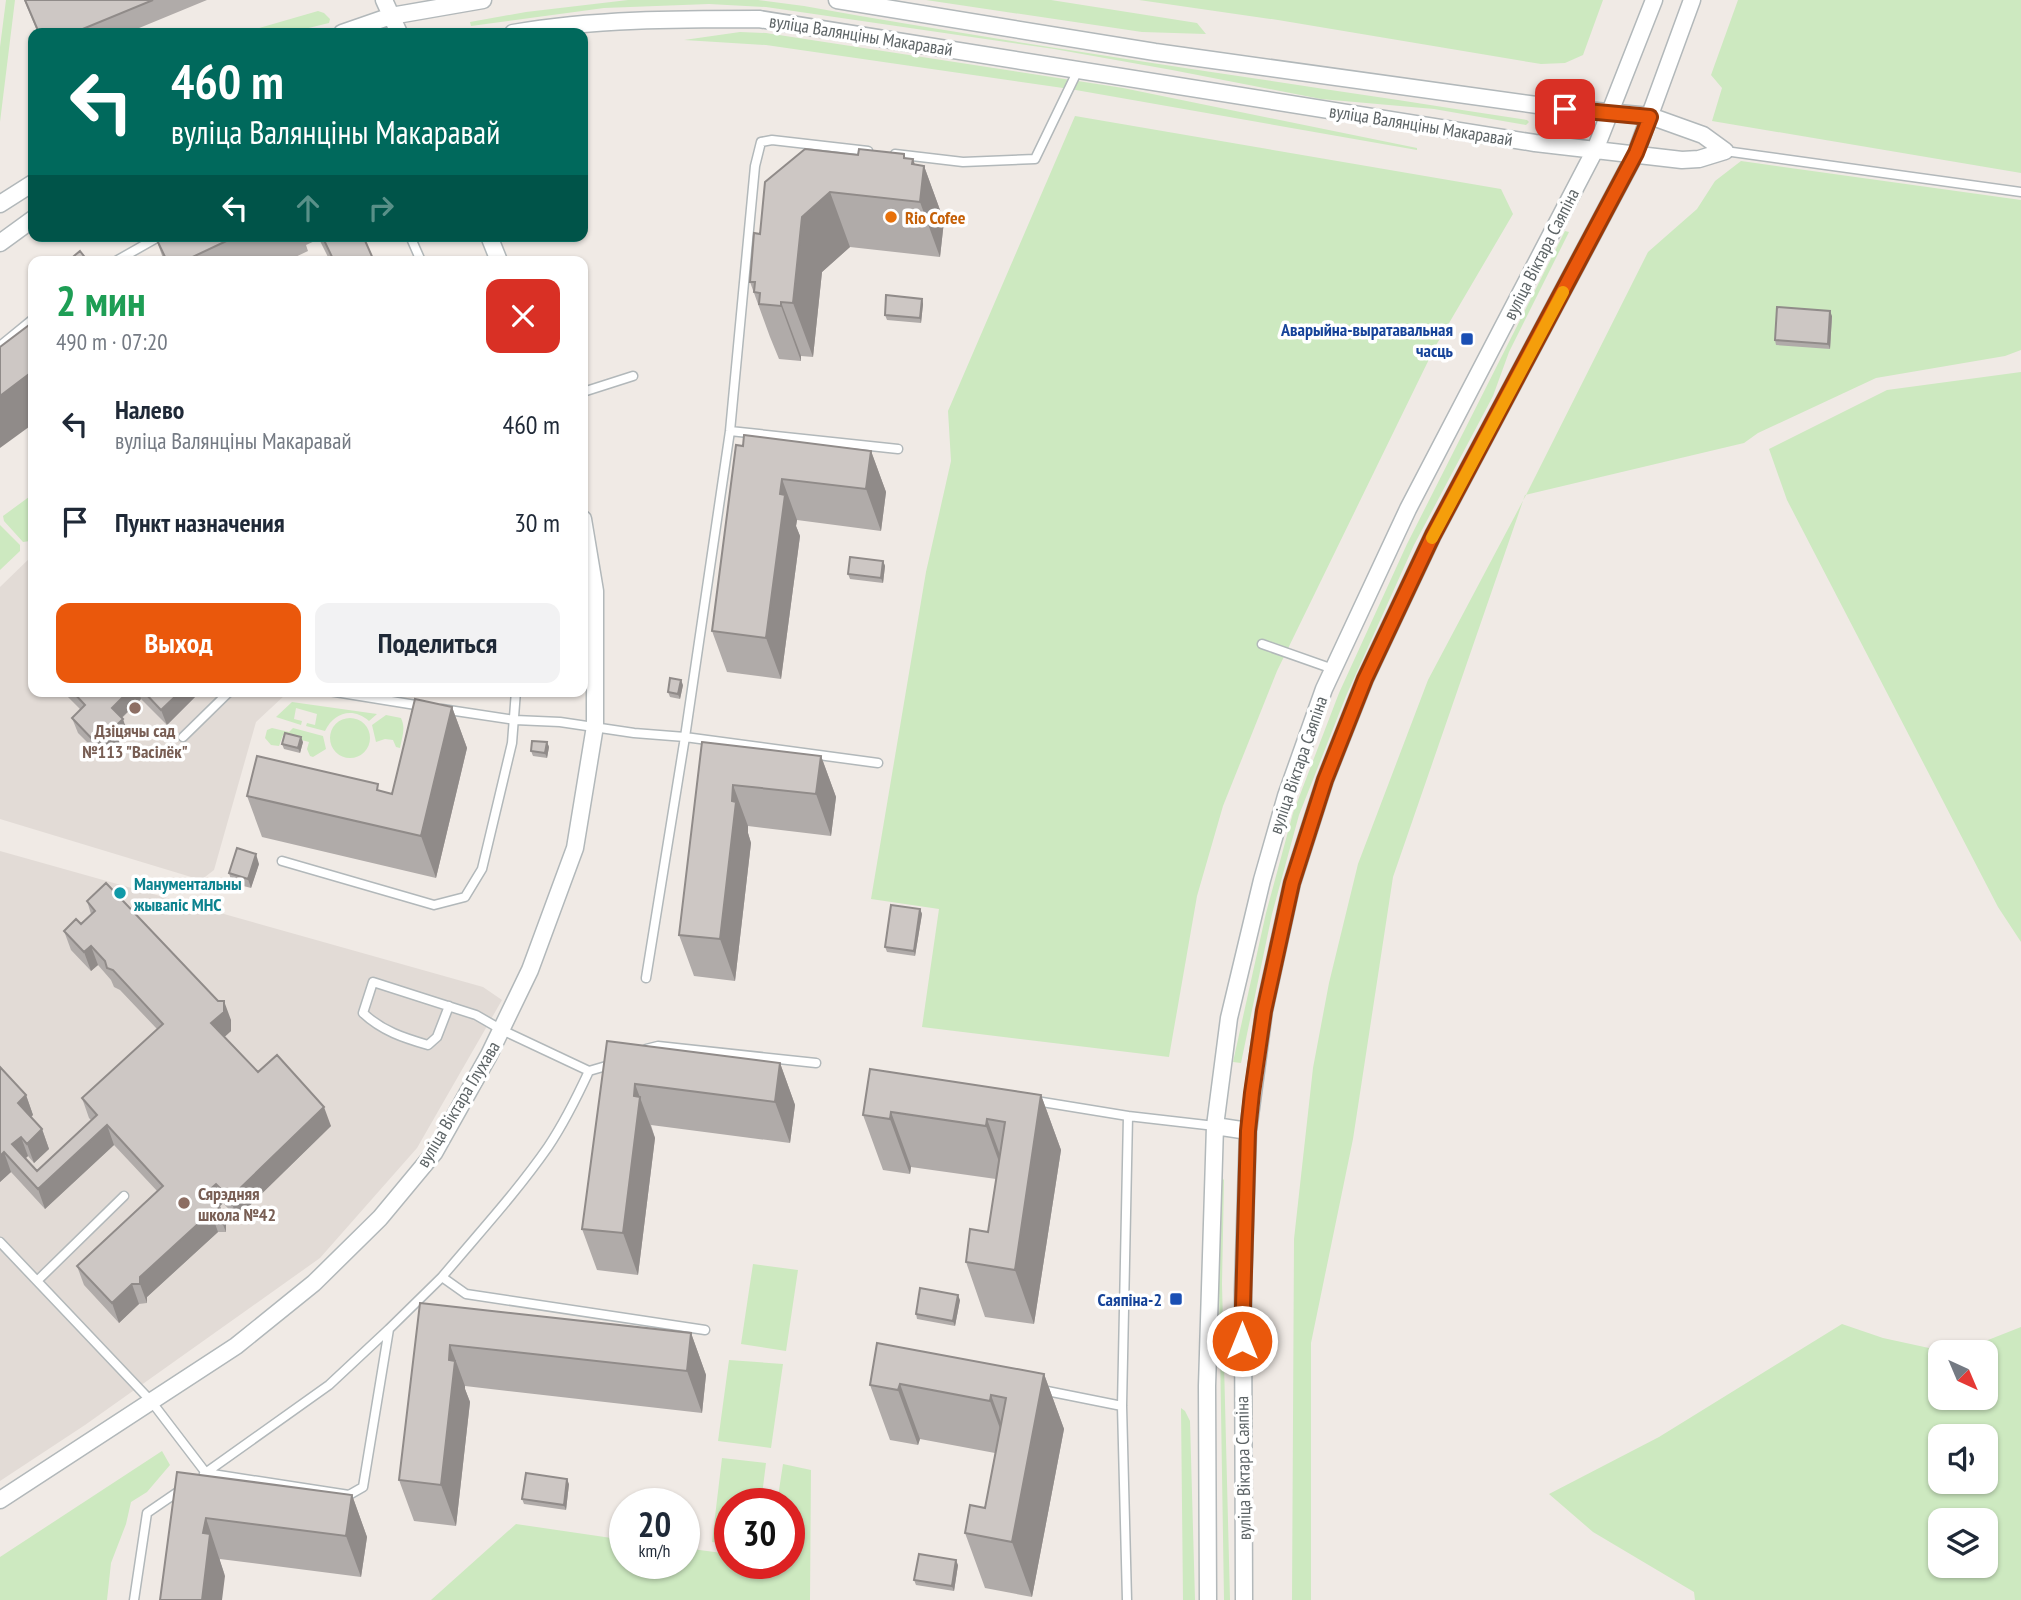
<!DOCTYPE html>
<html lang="ru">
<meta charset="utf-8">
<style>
body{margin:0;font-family:"PT Sans Narrow",sans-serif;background:#f2f2f3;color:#1f2937;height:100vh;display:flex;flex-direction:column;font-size:26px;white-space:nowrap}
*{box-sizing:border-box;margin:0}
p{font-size:23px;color:#747a83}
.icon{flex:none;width:38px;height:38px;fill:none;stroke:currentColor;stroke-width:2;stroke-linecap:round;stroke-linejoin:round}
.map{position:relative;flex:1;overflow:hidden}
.details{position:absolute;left:28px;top:256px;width:560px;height:441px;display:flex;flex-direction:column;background:#fff;border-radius:14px;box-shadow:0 2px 5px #0004}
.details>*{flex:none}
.banner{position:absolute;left:28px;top:28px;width:560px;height:214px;border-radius:14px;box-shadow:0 2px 5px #0004;background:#00695c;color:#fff;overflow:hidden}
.needle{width:46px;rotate:136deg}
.buttons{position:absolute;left:1928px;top:1340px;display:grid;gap:14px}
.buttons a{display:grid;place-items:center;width:70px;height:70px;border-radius:14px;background:#fff;box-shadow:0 2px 5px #0004;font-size:35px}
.speed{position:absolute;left:609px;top:1488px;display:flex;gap:14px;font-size:35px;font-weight:700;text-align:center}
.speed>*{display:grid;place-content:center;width:91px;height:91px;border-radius:50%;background:#fff;box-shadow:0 2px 5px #0004;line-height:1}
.speed small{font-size:18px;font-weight:400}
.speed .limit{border:10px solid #d22;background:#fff;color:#111}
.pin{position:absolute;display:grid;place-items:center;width:60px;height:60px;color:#fff;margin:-30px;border-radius:14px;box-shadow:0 4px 10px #0006}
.me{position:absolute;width:77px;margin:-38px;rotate:0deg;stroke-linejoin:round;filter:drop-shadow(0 0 5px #0008)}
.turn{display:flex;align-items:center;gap:24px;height:147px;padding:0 28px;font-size:32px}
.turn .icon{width:91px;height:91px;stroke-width:2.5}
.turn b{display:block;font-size:49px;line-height:60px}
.lanes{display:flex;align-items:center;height:66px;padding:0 28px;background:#0003;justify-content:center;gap:35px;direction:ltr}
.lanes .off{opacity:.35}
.round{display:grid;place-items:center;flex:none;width:74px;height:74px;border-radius:14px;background:#f2f2f3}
.headline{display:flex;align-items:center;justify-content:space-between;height:119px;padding:0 28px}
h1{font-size:42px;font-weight:700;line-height:52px;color:#1e9e55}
.primary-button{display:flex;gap:14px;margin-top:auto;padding:14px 28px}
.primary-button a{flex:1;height:80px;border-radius:14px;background:#ea580c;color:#fff;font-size:28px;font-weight:700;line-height:80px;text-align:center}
.primary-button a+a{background:#f2f2f3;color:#1f2937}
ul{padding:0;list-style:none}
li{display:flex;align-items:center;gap:21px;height:98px;padding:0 28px}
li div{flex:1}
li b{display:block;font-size:26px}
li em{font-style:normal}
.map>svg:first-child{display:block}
.education{fill:#e2dbd6}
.green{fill:#cde9c0;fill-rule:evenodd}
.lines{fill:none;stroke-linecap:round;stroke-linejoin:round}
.service-casing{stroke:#b2b8ba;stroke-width:11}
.minor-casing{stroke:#b2b8ba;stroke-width:19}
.service{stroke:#fff;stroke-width:8}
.minor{stroke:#fff;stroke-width:16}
.wall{fill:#b0aba9}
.shaded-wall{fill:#908b89}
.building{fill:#cdc7c4;stroke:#908b89;stroke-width:2}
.route-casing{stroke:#983908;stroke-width:18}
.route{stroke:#ea580c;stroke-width:12}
.slow{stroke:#f59e0b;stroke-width:12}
.food-dot{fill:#e8710a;stroke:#fff;stroke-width:2.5}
.transit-dot{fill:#1a4fb4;stroke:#fff;stroke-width:2.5}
.education-dot{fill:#8d6e63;stroke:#fff;stroke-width:2.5}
.culture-dot{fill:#0f9aa8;stroke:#fff;stroke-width:2.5}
.labels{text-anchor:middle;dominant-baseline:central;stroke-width:7;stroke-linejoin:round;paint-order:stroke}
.street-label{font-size:18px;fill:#5d6466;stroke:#fff}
.food-label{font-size:18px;font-weight:bold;fill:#c56008;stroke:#fff;text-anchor:start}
.transit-label{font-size:18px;font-weight:bold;fill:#164399;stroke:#fff;text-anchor:end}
.education-label{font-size:18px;font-weight:bold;fill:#785e54;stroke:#fff}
.culture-label{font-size:18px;font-weight:bold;fill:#0d838f;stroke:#fff;text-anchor:start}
</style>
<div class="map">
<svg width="2021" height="1600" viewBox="0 0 2021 1600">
<rect width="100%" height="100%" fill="#f0eae5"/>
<!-- education -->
<path class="education" d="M33,555v136h253l-1,4 -29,27 -42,148 -13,10 -201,-61v-232z
M0,851l483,136 19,13 -85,148 -97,110 -235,167 -85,56z"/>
<!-- green -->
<path class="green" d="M6,0h9l-15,122v-75z
M628,0h130l46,6c240,43 482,76 723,114l2,2 -3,3 -92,-16 -113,-10 -149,-29 -118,-21 -288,-42 -57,-3 -105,4 -133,18 -1,-4 56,-10z
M926,0h125l146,23 9,11 -64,-2z
M1139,0h464l-20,55 -18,8 -24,1 -263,-44z
M1738,0h283v173l-309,-52 10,-33 -11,-13z
M318,11l6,2 6,6 -1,4 -41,10h-38l2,-3z
M740,32l26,1 357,55 294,60v2l-347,-61 -304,-44 -82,-5z
M1075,116l426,73 12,25 -78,133 -158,324 -54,135 -26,90 -28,161 -247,-30 17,-118 -68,-10 55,-327 25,-111 -3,-50z
M1741,161l280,39v150l-16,6 -129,22 -118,55 -14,10 -219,52 -132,382 -40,262 -42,204v257h-19l2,-361 19,-171 16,-85 29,-119 70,-184 98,-185 122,-243 49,-43 18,-28z
M1565,231l4,1 -60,120 -16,44 -79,149 -68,151 -47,119 -27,99 -31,149 -8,-1 33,-149 27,-100 46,-120 68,-149z
M2021,372v570l-23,-35 -211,-407 -18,-51 118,-59z
M33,494v44l-3,3 -7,1 -19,-21 -1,-5z
M0,525l20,20v6l-20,19z
M292,702l85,12 -8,7c-16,-14 -35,-9 -44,10l-19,-5 1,-3 8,2 2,-11 -21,-6 -2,11 8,2 -1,4 -25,-8z
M386,715l15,3c5,10 1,19 -1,30l-4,-1 -3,-7 -8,-1 -9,3 -4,-17z
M330 738a20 20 0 1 1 40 0a20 20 0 1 1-40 0Z
M272,728l17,4 4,-4 30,8 3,13 -13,8 -3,-1 -3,-7 2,-7 -26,-7 -4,11 -8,-1 -6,-7 2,-8z
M1220,1176l4,4 -2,104 8,316h-6l-5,-316z
M753,1264l45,6 -12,81 -45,-7z
M1842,1324l41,14 69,15h-11v45h45v-45h-31l66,-26v273h-326l-1,-8 -101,-60 -44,-38 110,-57zM1941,1437h45v45h-45zM1941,1521h45v45h-45z
M729,1360l54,4 -12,84 -53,-7z
M1181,1408l4,3 5,10 5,179h-12z
M162,1451l8,14 -23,27 -16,10 -5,22 -15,39 -4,37h-107v-43z
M722,1458l44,5 -5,40h-31v41l-18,-2z
M783,1464l28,6 -1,130h-379l85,-76 109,16v23h59v-15l46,6v9h59v-60h-12z"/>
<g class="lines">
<!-- service casing -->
<g class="service-casing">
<path id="service" d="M1725,151l296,41
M895,154l68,8 72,-3 43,-89
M410,236l11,25
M116,261l44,-25
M0,346l33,-27
M583,392l50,-16
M730,431l168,18
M1262,644l71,25
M329,691l93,15
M442,709l73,11 45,2 74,11 51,4 193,26
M183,737l47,-46
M282,861l152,44 31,-8 17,-28 30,-126 4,-52
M646,978l39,-241 45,-306 25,-265 6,-24 11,-2 96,11
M449,1006l-12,31 -9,8c-24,-7 -46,-14 -65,-32l10,-31 103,33 26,15 87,41 24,-7
M646,1049l12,-3 158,17
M589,1071c-12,26 -25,52 -41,76 -32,46 -70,87 -106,130l24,17 239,36
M1036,1101l92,15 -6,290 5,194
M1128,1116l87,10
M0,1242l151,159 55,72 143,22 14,-8 26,-158 53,-52
M37,1281l87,-85
M1042,1390l80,16
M204,1474l125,-89 60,-56
M134,1600l13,-87 35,-24"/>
</g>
<!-- minor casing -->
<g class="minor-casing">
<path id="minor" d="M384,0l15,33
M837,0l318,52 389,54 106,10 53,19 22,16
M342,33l49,-17 92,-16
M513,33c81,-14 164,-14 246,-14l776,124 147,17 17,-1 26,-8
M0,204l33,-21
M489,236l10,25
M0,243l33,-24
M1215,1126l33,5
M0,1500l236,-154 78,-63 66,-65 54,-65 55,-98 41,-85 45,-122 20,-122v-135l-12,-72
M1208,1600l-1,-214 8,-260 14,-108 33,-138 24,-84 38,-107 84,-180 187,-359 59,-150
M1244,1600l-1,-309 5,-160 16,-120 28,-128 33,-103 40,-101 68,-144 203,-382 56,-153"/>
</g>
<!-- service -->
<use href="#service" class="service"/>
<!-- minor -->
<use href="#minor" class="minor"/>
</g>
<!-- wall -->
<path class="wall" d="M24,0h183l-80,33h-89z
M858,155l48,3 9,7 9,1 20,55 -4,36 -90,-10 -28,25 -9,85 -12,-1v5l-22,-2 -9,-22 -20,-55 10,-48z
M155,236h208l11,25h-44l-11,-22 -13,6 2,6 -21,10h-123z
M922,299l1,5 -2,19 -34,-3 -2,-5z
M1832,316l-2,33 -54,-4 -1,-5z
M736,445l135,6 15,41 -5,39 -84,-11 -1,6 4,10 -19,143 -54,-7 -15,-41z
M883,561l2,5 -2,17 -33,-4 -2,-5z
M683,685l-3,14 -10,-2 -2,-5z
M66,691h135l-34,34 -26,-26 -19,19 6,16 -25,24 -25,-25 -6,-15 9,-8 -14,-14z
M452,707l15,41 -31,130 -174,-41 -15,-41 133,-5 12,3z
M303,742l-3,11 -16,-4 -2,-5z
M547,742l2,5 -2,11 -14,-2 -2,-5z
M702,742l119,14 15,41 -5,39 -83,-10v7l3,10 -16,138 -41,-5 -15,-41z
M259,864l-8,24 -19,-5 -3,-10z
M87,901l144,119v11l-7,6 34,35 73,54 -94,92 -14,-15 -3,3 6,17v9h-8l-71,65v6l-8,1 -20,19 -35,-38 -7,-19 81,-74 -44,-47 -69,64 -34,-37 -11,10v-115l26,28 7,20 -2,2 11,12 7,20 -15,14 -6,-7 -3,3 12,12 54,-51 -2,-2 -7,-20 75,-69 -37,-39 -6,-3 -3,-7 -13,-15 -7,6 -20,-21 -7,-19 17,-7 10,-10z
M920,909l2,5 -7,42 -28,-4 -2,-5z
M607,1041l173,22 15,42 -5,38 -139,-18 4,13 -17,137 -41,-5 -15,-41z
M1041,1095l20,55 -27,174 -49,-7 -19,-55 22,-30 8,-53 -85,-12 -1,7 -27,-4 -20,-55z
M960,1300l-5,26 -38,-7 -1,-5z
M420,1303l271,30 15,42 -4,38 -237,-27v3l5,13 -14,124 -42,-5 -15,-41z
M1044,1374l20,55 -32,168 -47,-9 -20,-55 20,-25 10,-55 -75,-14 -2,6 -28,-5 -20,-55z
M177,1472l175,23 15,42 -6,40 -141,-18v2l5,15z
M569,1484l-3,26 -42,-6 -2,-5z
M958,1565l-4,26 -38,-6 -2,-5z"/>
<!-- shaded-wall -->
<path class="shaded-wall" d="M904,154l17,46 -9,-36 1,-5 9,26 2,-19 20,55 -4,36 -36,-99z
M830,192l20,55 -28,25 -9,85 -20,-54 9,-86z
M922,299l1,5 -2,19 -1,-5z
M781,302l20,54v5l-20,-55z
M1830,311l2,5 -2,33 -2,-5z
M33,371v53l-33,24v-52z
M871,451l15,41 -5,39 -15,-42z
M782,479l15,41 -1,6 4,10 -19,143 -15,-41z
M883,561l2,5 -2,17 -2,-5z
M681,680l2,5 -3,14 -2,-5z
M129,691h10l2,8 -24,23 -5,-14z
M181,691h20l-34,34 -6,-15z
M452,707l15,41 -31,130 -15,-42z
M123,719l5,15 -25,24 -6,-14z
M301,737l2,5 -3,11 -2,-5z
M547,742l2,5 -2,11 -2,-5z
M821,756l15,41 -5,39 -15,-42z
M733,785l15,41v7l3,10 -16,138 -15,-42z
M256,854l3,10 -8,24 -3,-9z
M920,909l2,5 -7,42 -1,-5z
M91,946l7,19 -7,6 -7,-19z
M224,1001l7,19v11l-13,12 -7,-20z
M780,1063l15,42 -5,38 -15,-41z
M635,1084l20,54 -17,137 -15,-42z
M26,1095l7,20 -8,7 -7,-19z
M1041,1095l20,55 -27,174 -19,-54z
M324,1107l7,19 -94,92 -7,-20z
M891,1112l20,55 -1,7 -20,-55z
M987,1119l20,55 -1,7 -20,-55z
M107,1125l7,20 -69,64 -7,-20z
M42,1129l7,20 -15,14 -7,-19z
M21,1137l7,19 -9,8 -7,-20z
M4,1152l7,20 -11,10v-26z
M216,1184l7,19 -3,3 6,17v9l-8,-20 -11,-20z
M211,1212l7,20 -71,65v6l-7,-19v-7z
M132,1284l7,20 -20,19 -7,-20z
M958,1295l2,5 -5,26 -2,-5z
M691,1333l15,42 -4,38 -15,-42z
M450,1345l15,41v3l5,13 -14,124 -15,-41z
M1044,1374l20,55 -32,168 -20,-55z
M900,1384l20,55 -2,6 -20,-55z
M991,1395l20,55 -1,6 -20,-55z
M567,1479l2,5 -3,26 -2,-5z
M352,1495l15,42 -6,40 -15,-41z
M206,1518l19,58 -3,24h-20l1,-67z
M956,1560l2,5 -4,26 -2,-5z"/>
<!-- building -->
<path class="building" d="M25,0h128l-80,33h-34z
M805,149l53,6 1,-6 45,5v4l9,1 -1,5 12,2 -4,36 -90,-10 -28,25 -9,86 -12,-1v4l-22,-2 1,-11 -6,-1 1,-10h-5l4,-49 6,1 5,-52z
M155,236h82l-53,25h-17z
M322,236h41l11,25h-40z
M80,251l7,9 -19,1z
M886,295l36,4 -2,19 -35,-3z
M1777,307l53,4 -2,33 -53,-4z
M33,322v49l-33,25v-49z
M744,435l127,16 -5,38 -84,-10 -2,15 5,1 -19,143 -54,-7 24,-186 7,1z
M850,557l33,4 -2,17 -33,-4z
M670,678l11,2 -3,14 -10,-2z
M72,691h57l-17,17 11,11 -26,25 -25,-26 13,-13z
M143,691h38l-20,19z
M415,699l37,8 -31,129 -174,-40 10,-40 121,28 -1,6 15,4z
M285,733l16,4 -3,11 -16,-4z
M532,741l15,1 -2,11 -14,-2z
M702,742l119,14 -5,38 -83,-9 -1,16 4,1 -16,137 -41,-4z
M237,848l19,6 -8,25 -19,-6z
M106,883l112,118h6v11l-13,11 47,49 19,-17 47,52 -94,91 -14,-14 -9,8 12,12 -1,8h-7l-71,65v7h-8l-20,19 -35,-37 86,-80 -56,-61 -69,64 -34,-37 -4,4v-89l26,28 -8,8 24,26 -15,15 -6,-7 -9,7 25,27 60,-56 -15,-17 81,-74 -50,-54 -6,-2 -2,-7 -14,-15 -7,6 -20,-21 12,-12 5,5 14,-13 -8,-10z
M891,905l29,4 -6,42 -29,-4z
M607,1041l173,22 -5,39 -140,-18 -1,12 6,1 -17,136 -41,-4z
M870,1069l171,26 -26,175 -49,-8 4,-33 18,3 17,-110 -18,-3 -1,7 -95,-14 -1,7 -27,-4z
M920,1288l38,7 -5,26 -37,-7z
M420,1303l271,30 -4,38 -237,-26 -1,15 6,1 -14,124 -42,-5z
M877,1343l167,31 -32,168 -47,-9 5,-28 15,3 21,-110 -15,-3 -1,6 -90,-17 -2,6 -28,-5z
M177,1472l175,23 -6,41 -140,-18 -3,15 7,1 -8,66h-42z
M526,1473l41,6 -3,26 -42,-6z
M919,1554l37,6 -4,26 -38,-6z"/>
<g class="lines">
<!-- route casing -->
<g class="route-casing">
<path id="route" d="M1242,1341l6,-210 4,-38 12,-82 28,-128 33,-103 40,-101 68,-144 203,-382 14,-36 -85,-8"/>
</g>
<!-- route -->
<use href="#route" class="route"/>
<!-- slow -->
<path class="slow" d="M1432,538l131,-246"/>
</g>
<!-- markers -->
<circle class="food-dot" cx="891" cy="217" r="7"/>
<g class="transit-dot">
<rect x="1460" y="332" width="14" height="14" rx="3.5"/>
<rect x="1169" y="1292" width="14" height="14" rx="3.5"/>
</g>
<g class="education-dot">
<circle cx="135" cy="708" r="7"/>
<circle cx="184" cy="1203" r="7"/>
</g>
<circle class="culture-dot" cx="120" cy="893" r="7"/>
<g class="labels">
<!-- street labels -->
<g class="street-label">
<text transform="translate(861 35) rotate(9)">вуліца Валянціны Макаравай</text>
<text transform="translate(1421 125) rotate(9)">вуліца Валянціны Макаравай</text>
<text transform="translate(1541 254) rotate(-63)">вуліца Віктара Саяпіна</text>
<text transform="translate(1298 765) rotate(-71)">вуліца Віктара Саяпіна</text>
<text transform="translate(458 1104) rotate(-59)">вуліца Віктара Глухава</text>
<text transform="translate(1243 1468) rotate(-91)">вуліца Віктара Саяпіна</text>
</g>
<!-- food labels -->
<g class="food-label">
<text x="905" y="217">Rio Cofee</text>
</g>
<!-- transit labels -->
<g class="transit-label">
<text x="1453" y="329">Аварыйна-выратавальная<tspan x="1453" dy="21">часць</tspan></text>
<text x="1162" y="1299">Саяпіна-2</text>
</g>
<!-- education labels -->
<g class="education-label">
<text x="135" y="730">Дзіцячы сад<tspan x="135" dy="21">№113 "Васілёк"</tspan></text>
<text x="198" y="1193" text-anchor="start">Сярэдняя<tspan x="198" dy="21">школа №42</tspan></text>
</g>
<!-- culture labels -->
<g class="culture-label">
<text x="134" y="883">Манументальны<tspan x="134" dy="21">жывапіс МНС</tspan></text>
</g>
</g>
</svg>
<div class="buttons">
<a><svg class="needle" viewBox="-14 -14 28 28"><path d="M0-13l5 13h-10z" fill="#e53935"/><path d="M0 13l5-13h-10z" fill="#747a83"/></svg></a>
<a><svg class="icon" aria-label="sound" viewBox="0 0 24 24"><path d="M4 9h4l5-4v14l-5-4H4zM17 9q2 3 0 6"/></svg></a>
<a><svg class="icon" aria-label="layers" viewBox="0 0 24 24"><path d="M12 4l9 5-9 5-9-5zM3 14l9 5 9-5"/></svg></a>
</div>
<div class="speed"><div>20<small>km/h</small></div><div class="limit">30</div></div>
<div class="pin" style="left:1565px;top:109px;background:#d93025"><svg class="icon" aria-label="arrive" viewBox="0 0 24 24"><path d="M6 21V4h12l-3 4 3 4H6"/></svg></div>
<svg class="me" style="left:1242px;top:1341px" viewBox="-20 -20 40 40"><circle r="17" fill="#ea580c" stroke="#fff" stroke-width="3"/><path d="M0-11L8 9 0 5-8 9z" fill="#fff"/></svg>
<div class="banner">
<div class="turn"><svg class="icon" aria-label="left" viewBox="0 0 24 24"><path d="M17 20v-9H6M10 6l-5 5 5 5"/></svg><div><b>460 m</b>вуліца Валянціны Макаравай</div></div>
<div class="lanes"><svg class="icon" aria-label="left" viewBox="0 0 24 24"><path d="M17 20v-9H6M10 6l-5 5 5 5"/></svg><svg class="icon off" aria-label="ahead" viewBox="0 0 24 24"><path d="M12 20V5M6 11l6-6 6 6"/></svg><svg class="icon off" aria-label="right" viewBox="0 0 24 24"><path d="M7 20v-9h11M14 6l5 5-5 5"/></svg></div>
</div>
<section class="details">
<div class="headline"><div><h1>2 мин</h1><p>490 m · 07:20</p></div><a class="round" style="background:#d93025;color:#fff"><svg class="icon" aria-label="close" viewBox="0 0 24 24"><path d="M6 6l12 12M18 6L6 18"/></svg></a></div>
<ul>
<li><svg class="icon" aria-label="left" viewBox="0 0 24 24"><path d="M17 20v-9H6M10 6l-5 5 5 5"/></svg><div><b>Налево</b><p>вуліца Валянціны Макаравай</p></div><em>460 m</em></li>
<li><svg class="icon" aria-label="arrive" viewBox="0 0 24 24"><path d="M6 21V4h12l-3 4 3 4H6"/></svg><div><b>Пункт назначения</b></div><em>30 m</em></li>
</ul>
<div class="primary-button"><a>Выход</a><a>Поделиться</a></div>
</section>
</div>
